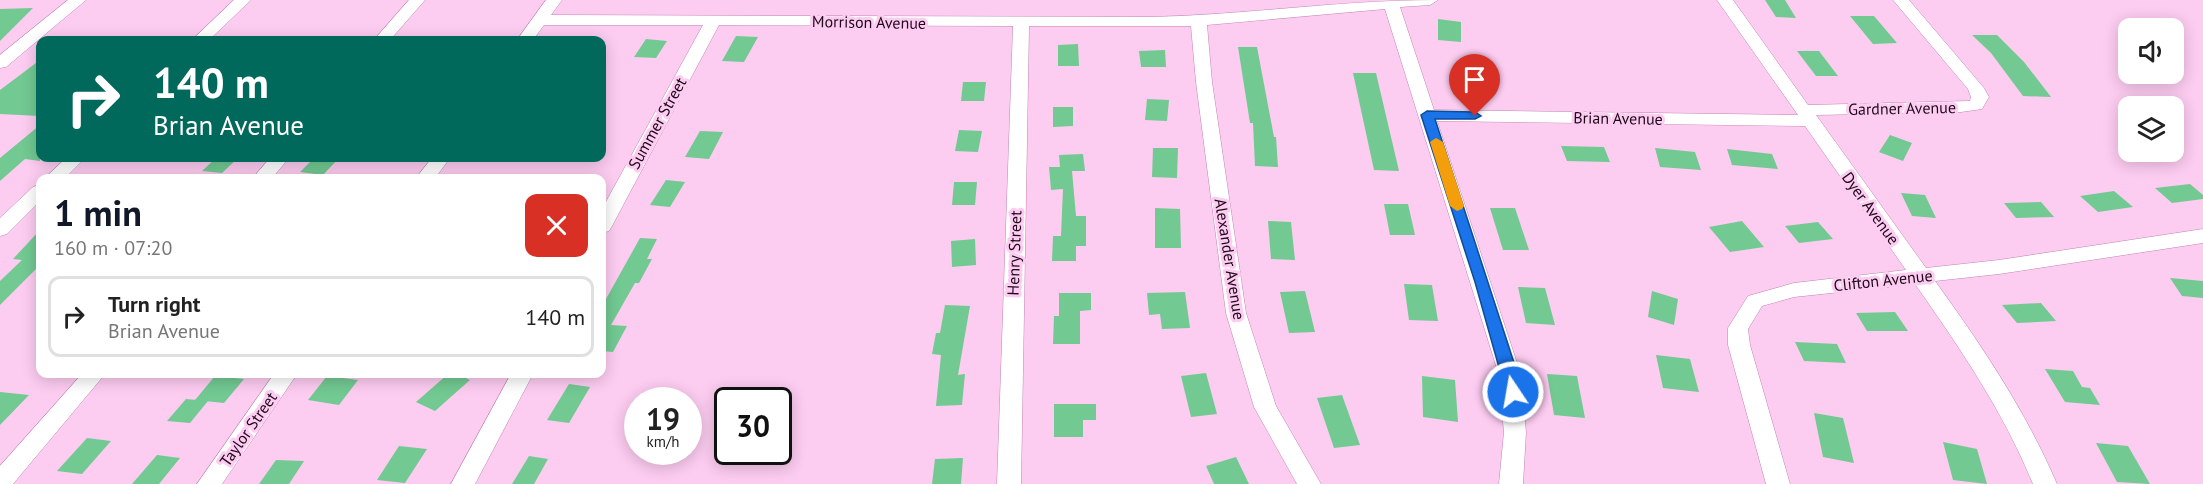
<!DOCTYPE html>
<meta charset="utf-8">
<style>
body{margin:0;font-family:"PT Sans",sans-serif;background:#f6f6f6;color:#222;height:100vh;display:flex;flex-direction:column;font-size:22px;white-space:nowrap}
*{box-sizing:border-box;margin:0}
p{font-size:20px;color:#767676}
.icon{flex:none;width:33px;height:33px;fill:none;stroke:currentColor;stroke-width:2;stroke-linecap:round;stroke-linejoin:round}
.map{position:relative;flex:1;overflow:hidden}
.sheet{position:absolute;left:36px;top:174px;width:570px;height:204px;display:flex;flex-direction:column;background:#fff;border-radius:12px;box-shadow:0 3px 15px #0003}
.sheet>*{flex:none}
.banner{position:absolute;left:36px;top:36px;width:570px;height:126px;border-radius:12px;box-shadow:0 3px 15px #0003;background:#00695c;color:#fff;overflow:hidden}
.tools{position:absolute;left:2118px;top:18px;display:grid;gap:12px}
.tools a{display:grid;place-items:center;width:66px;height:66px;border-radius:12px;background:#fff;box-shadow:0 3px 15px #0003;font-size:30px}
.speed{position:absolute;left:624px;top:387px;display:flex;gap:12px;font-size:30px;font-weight:700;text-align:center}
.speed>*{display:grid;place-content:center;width:78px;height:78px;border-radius:50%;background:#fff;box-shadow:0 3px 15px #0003;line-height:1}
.speed small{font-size:15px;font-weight:400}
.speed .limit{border:3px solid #111;border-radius:9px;background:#fff;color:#111}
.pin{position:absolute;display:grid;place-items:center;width:51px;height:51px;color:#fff;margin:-62px -26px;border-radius:50% 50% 50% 0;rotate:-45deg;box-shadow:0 0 6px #0007}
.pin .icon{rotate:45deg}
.me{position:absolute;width:66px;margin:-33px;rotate:348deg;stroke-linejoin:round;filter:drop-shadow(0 0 4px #0008)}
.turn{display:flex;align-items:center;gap:21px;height:126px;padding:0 18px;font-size:27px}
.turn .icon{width:78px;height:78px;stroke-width:2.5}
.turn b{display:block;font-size:42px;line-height:51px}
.round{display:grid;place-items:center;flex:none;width:63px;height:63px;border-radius:12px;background:#f6f6f6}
.overview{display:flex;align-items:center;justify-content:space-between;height:102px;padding:0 18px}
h1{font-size:36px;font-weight:800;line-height:45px;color:#111827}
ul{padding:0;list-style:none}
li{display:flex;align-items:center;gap:18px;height:81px;margin:0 12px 9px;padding:0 6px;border:3px solid #e0e0e0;border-radius:12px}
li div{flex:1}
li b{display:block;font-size:22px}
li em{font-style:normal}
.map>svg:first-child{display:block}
.building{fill:#72c992}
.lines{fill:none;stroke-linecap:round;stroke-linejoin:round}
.street-casing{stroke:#bf86b2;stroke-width:1}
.street{fill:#fff;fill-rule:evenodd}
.route{fill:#1a73e8;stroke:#114b97;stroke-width:1.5}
.slow{fill:#f59e0b}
.labels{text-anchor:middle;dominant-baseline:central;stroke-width:6;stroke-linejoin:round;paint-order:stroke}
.street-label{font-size:16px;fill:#1d091a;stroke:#fdccf1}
</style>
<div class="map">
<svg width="2203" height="484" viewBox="0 0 2203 484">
<rect width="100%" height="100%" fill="#fdccf1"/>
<!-- building -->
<path class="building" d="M1765,0h20l11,18 -20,-1z
M33,8l-33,33v-32z
M1850,16h24l23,27 -24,1z
M1438,19l23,3v20l-23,-2z
M1972,35h25l27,27 27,35 -28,-1 -32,-43z
M736,36l22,1 -14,25 -22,-1z
M646,39l21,2 -11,17 -22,-1z
M1078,44l1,22h-21v-21z
M1238,47h19l17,90h2l2,30 -23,-1 -2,-43h-3z
M1165,50l1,17h-25l-2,-16z
M1797,51h22l19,25h-22z
M40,60v56l-40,-2v-24z
M1457,71l22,2 2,19 -22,-2z
M1353,73h23l23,98 -25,-1z
M963,82h23l-2,19h-23z
M1147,99l22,1 -2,21 -22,-1z
M1053,107h20v19l-20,1z
M40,125v36l-15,-2 -25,22v-23z
M959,130l23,1 -4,21 -23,-1z
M700,131l23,1 -14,27 -24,-2z
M1890,135l22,8 -9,18 -24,-9z
M1561,146l43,1 6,15 -43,-1z
M1153,148h25l-1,30 -25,-1z
M1655,148l40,4 6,18 -41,-3z
M1727,149l45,5 6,15 -46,-4z
M1083,154l2,17h-13l4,45h10v30h-10v15h-24l1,-25h8l2,-47 -12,1 -2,-23h11l-1,-12z
M216,158h22l-16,15 -20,-2z
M314,158h25l-16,17 -23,-3z
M666,180l19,2 -15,25 -20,-2z
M954,182h23l-2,23h-23z
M2190,184l13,11v4l-31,4 -17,-15z
M2114,191l19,16 -35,5 -18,-16z
M1901,193l24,2 11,23 -24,-2z
M2041,202l13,15 -38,1 -12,-15z
M1384,204h24l7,31h-25z
M1155,208l25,1 1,39h-26z
M1490,208h25l14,42h-26z
M1268,221l23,1 4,38 -24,-1z
M1742,221l22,26 -34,5 -21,-25z
M1818,222l15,17 -34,4 -14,-17z
M40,230v35l-40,40v-24l22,-21 -9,-1z
M640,238l17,1 -10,20h5l-13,24h-4l-24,42 16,1 -14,26 -11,-1v-53l4,1z
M975,239l1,26 -24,2 -1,-26z
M2170,278l33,3v17l-21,-2z
M1404,284l28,1 6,36 -29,-1z
M1518,287l27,1 10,37 -29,-2z
M1305,291l10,41 -26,1 -9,-41z
M1652,291l26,8 -4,26 -26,-8z
M1185,292l5,36 -28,1 -2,-15 -11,1 -2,-22z
M1059,293h32v17l-11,1v33h-27l1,-28h5z
M2041,303l15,18 -39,2 -15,-18z
M945,305l25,1 -12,69 7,-1 -3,31 -26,1 5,-51 -9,-1 4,-21h4z
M1895,312l13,19h-41l-11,-18z
M1795,342l42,2 9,19 -42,-2z
M1656,355l34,4 9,33 -36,-4z
M2045,369l28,2 9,16 8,1 10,17 -35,-3z
M1206,373l11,41 -26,3 -10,-41z
M448,374h9l13,6 -35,31 -19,-9z
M1547,374l30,2 8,42 -31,-3z
M215,376l29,3 -20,24 -29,-3z
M327,376l31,4 -19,25 -31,-5z
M1422,376l33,4 3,42 -35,-5z
M569,384l21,3 -21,36 -22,-3z
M0,392l29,3 -29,30z
M1342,395l18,50 -26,3 -17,-50z
M186,399l22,2 -18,22 -23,-2z
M1054,404h42v16h-13v17h-29z
M1814,413l29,5 11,45 -31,-6z
M87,438l24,3 -29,33 -25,-3z
M1943,442l34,7 10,35 -34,-4z
M2096,443l32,3 22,38 -33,-2z
M399,446l28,3 -22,34 -28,-3z
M157,455l23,3 -21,26h-27z
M529,456l19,3 -14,25h-22z
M1236,457l13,27h-35l-8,-18z
M963,458l-2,26h-29l3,-25z
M276,460l28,1 -15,23h-30z"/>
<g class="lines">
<!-- street casing -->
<g class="street-casing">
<path id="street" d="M68,0h18l-80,67 -6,1v-13z
M234,0h17l-42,40h-17z
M409,0h16l-35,40h-16z
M546,0h16l-11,15 599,2c96,-2 191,-17 288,-17l-8,5 -30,2 34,103 364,5 -81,-115h16l75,105 162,-4 1,-4 -3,-8 -75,-89h16l75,88 5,9 -7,12 -21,3 -145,3 110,153 73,-8 204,-31v14l-204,31 -64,7c47,65 90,129 122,203h-24c-30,-73 -73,-136 -118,-200l-121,13 -32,9 -14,23 2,16 40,139h-24l-38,-139v-17l20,-32 46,-13 112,-13 -101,-144 -368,-5 83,251 6,60 -3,52h-24l5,-52 -6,-60 -113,-363 -178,16 5,57 34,231 30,93 45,78h-24l-43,-77 -28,-94 -30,-231 -5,-56h-162l-8,458h-24l16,-458 -294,-1 -107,201 -3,5 -7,2v-24l101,-184h-159l-11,15h-16z
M66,158h19l-20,20h-20z
M270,158h19l-17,20h-19z
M432,158h18l-15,20h-19z
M40,185v16l-33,33 -7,2v-18l33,-31z
M82,374h23l-92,110h-13v-18z
M274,374h23l-75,110h-25z
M511,374h22l-58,110h-24z"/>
</g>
<!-- street -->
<use href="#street" class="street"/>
</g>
<!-- route -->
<path class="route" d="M1427,111l48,1 6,4 -6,3h-40l82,253 3,20 -2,4h-11l-32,-114 -54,-167z"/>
<!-- slow -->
<path class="slow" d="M1436,138l7,4 21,64 -2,3 -5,2 -7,-5 -20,-64z"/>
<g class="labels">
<!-- street labels -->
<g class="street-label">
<text transform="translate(869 22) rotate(1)">Morrison Avenue</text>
<text transform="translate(1902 108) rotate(-1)">Gardner Avenue</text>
<text transform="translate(1618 118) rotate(1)">Brian Avenue</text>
<text transform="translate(657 123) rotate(-61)">Summer Street</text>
<text transform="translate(1871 208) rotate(54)">Dyer Avenue</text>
<text transform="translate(1014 253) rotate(-88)">Henry Street</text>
<text transform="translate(1230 259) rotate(81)">Alexander Avenue</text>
<text transform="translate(1883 280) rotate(-6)">Clifton Avenue</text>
<text transform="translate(248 429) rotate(-55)">Taylor Street</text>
</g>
</g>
</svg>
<div class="tools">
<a><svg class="icon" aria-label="sound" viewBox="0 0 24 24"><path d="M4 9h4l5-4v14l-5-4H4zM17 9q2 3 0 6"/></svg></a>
<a><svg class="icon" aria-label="layers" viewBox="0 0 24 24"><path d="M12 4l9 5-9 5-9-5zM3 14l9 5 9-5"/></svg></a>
</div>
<div class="speed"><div>19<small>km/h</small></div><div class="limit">30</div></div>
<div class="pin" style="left:1475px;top:116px;background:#d93025"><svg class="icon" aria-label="arrive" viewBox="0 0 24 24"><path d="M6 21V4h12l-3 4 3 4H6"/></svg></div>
<svg class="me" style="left:1513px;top:392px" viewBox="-20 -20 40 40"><circle r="17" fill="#1a73e8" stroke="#fff" stroke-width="3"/><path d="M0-11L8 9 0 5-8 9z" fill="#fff"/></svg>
<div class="banner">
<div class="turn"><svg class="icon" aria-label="right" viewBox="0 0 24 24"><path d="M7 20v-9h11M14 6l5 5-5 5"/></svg><div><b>140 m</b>Brian Avenue</div></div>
</div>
<section class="sheet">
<div class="overview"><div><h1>1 min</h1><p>160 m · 07:20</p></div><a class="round" style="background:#d93025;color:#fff"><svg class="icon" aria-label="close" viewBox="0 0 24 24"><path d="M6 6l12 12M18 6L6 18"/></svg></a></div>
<ul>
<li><svg class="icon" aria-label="right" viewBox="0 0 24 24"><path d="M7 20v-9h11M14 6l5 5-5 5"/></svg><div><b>Turn right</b><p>Brian Avenue</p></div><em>140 m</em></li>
</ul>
</section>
</div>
